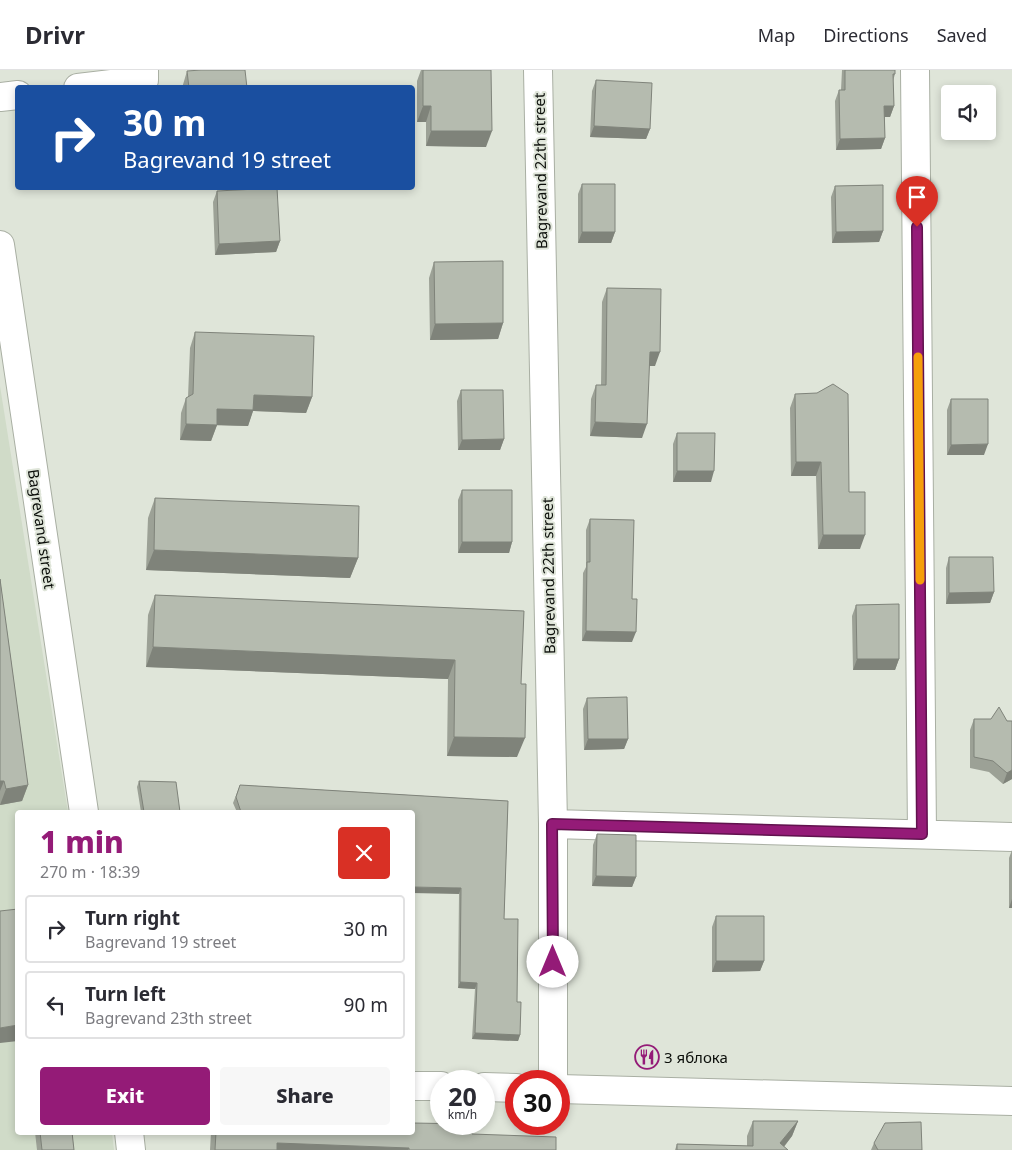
<!DOCTYPE html>
<meta charset="utf-8">
<style>
body{margin:0;font-family:"Noto Sans",sans-serif;background:#f7f7f7;color:#2b2b33;height:100vh;display:flex;flex-direction:column;font-size:19px;white-space:nowrap}
*{box-sizing:border-box;margin:0}
p{font-size:16px;color:#7c7c81}
.icon{flex:none;width:28px;height:28px;fill:none;stroke:currentColor;stroke-width:2;stroke-linecap:round;stroke-linejoin:round}
.map{position:relative;flex:1;overflow:hidden}
.panel{position:absolute;left:15px;top:740px;width:400px;height:325px;display:flex;flex-direction:column;background:#fff;border-radius:5px;box-shadow:0 2px 8px #0003}
.panel>*{flex:none}
.banner{position:absolute;left:15px;top:15px;width:400px;height:105px;border-radius:5px;box-shadow:0 2px 8px #0003;background:#1a4fa0;color:#fff;overflow:hidden}
.controls{position:absolute;left:941px;top:15px;display:grid;gap:10px}
.controls a{display:grid;place-items:center;width:55px;height:55px;border-radius:5px;background:#fff;box-shadow:0 2px 8px #0003;font-size:25px}
.speed{position:absolute;left:430px;top:1000px;display:flex;gap:10px;font-size:25px;font-weight:700;text-align:center}
.speed>*{display:grid;place-content:center;width:65px;height:65px;border-radius:50%;background:#fff;box-shadow:0 2px 8px #0003;line-height:1}
.speed small{font-size:12px;font-weight:400}
.speed .limit{border:8px solid #d22;background:#fff;color:#111}
.pin{position:absolute;display:grid;place-items:center;width:42px;height:42px;color:#fff;margin:-51px -21px;border-radius:50% 50% 50% 0;rotate:-45deg;box-shadow:0 0 5px #0007}
.pin .icon{rotate:45deg}
.me{position:absolute;width:55px;margin:-28px;rotate:0deg;stroke-linejoin:round;filter:drop-shadow(0 0 4px #0008)}
.turn{display:flex;align-items:center;gap:18px;height:105px;padding:0 25px;font-size:22px}
.turn .icon{width:65px;height:65px;stroke-width:2.5}
.turn b{display:block;font-size:35px;line-height:42px}
.round{display:grid;place-items:center;flex:none;width:52px;height:52px;border-radius:5px;background:#f7f7f7}
.headline{display:flex;align-items:center;justify-content:space-between;height:85px;padding:0 25px}
h1{font-size:30px;font-weight:800;line-height:38px;color:#941b77}
.action{display:flex;gap:10px;margin-top:auto;padding:10px 25px}
.action a{flex:1;height:58px;border-radius:5px;background:#941b77;color:#fff;font-size:20px;font-weight:800;line-height:58px;text-align:center}
.action a+a{background:#f7f7f7;color:#2b2b33}
ul{padding:0;list-style:none}
li{display:flex;align-items:center;gap:15px;height:68px;margin:0 10px 8px;padding:0 15px;border:2px solid #e1e1e2;border-radius:5px}
li div{flex:1}
li b{display:block;font-size:19px}
li em{font-style:normal}
header{display:flex;align-items:center;gap:30px;box-sizing:border-box;height:70px;padding:0 25px;background:#fff;border-bottom:1px solid #e1e1e2}
header strong{font-size:24px}
nav{display:flex;gap:28px;margin-inline-start:auto;font-size:18px}
.map>svg:first-child{display:block}
.built{fill:#d0dbc8}
.lines{fill:none;stroke-linecap:round;stroke-linejoin:round}
.minor-casing{stroke:#a9afa3;stroke-width:30}
.tertiary-casing{stroke:#a9afa3;stroke-width:30}
.secondary-casing{stroke:#a9afa3;stroke-width:30}
.minor{stroke:#fff;stroke-width:28}
.tertiary{stroke:#fff;stroke-width:28}
.secondary{stroke:#fff;stroke-width:28}
.wall{fill:#9ca196}
.shaded-wall{fill:#7f837a}
.building{fill:#b5bbaf;stroke:#7f837a}
.route-casing{stroke:#60124d;stroke-width:12}
.route{stroke:#941b77;stroke-width:9}
.slow{stroke:#f59e0b;stroke-width:9}
.labels{text-anchor:middle;dominant-baseline:central;stroke-width:4;stroke-linejoin:round;paint-order:stroke}
.street-label{font-size:15px;fill:#0b0e0a;stroke:#dfe5d9}
.poi-label{font-size:15px;fill:#0b0e0a;stroke:#dfe5d9;text-anchor:start}
</style>
<header>
<strong>Drivr</strong>
<nav><a>Map</a><a>Directions</a><a>Saved</a></nav>
</header>
<div class="map">
<svg width="1012" height="1080" viewBox="0 0 1012 1080">
<rect width="100%" height="100%" fill="#dfe5d9"/>
<!-- built -->
<path class="built" d="M0,316l68,426h-50v320l94,1 2,17h-114z"/>
<g class="lines">
<!-- minor casing -->
<g class="minor-casing">
<path id="minor" d="M538,0l15,754v257
M915,0l7,764
M78,18l66,-8v-10
M0,27l18,-2
M553,754l459,13"/>
</g>
<!-- tertiary casing -->
<g class="tertiary-casing">
<path id="tertiary" d="M412,1016h29
M484,1017l32,1
M559,1019l453,12"/>
</g>
<!-- secondary casing -->
<g class="secondary-casing">
<path id="secondary" d="M0,175l84,567
M129,1062l2,18"/>
</g>
<!-- minor -->
<use href="#minor" class="minor"/>
<!-- tertiary -->
<use href="#tertiary" class="tertiary"/>
<!-- secondary -->
<use href="#secondary" class="secondary"/>
</g>
<!-- wall -->
<path class="wall" d="M421,0h70l-5,77 -60,-1v-24h-9v-41z
M842,0h53v4l-2,7 1,25 -4,11h-5v21l-4,11 -45,1 -1,-49 4,-11h2z
M187,1l60,17h-65z
M596,10l54,49 -4,10 -56,-2 2,-46z
M582,114l33,48 -4,11h-33v-49z
M835,116l48,45 -4,11 -47,1 -1,-46z
M217,121l63,50 -4,11 -61,3 -2,-53z
M434,192l69,61 -5,16 -68,1 -1,-62z
M607,218l48,78h-6l-7,72 -52,-2 1,-37 5,-14h5l1,-83z
M195,262l117,65 -6,16 -53,-2 -5,15 -31,-1 -6,16 -31,-1 1,-27 5,-15 2,-1 2,-49z
M461,320l43,49 -4,11h-42l-1,-49z
M795,324l54,98 11,57h-42l-2,-73h-25l-1,-68z
M951,329l33,56h-37v-45z
M677,363l34,49h-38v-38z
M462,420l50,52 -3,11h-51v-53z
M155,428l203,60 -8,20 -204,-8 2,-52z
M590,449l42,80v43l-50,-1 1,-68 3,-6v-37z
M949,487l45,35 -4,11 -44,1v-36z
M0,509l28,206 -6,16 -22,4z
M155,525l369,16 -7,146 -70,-1 1,-77 -302,-12 2,-52z
M856,535l43,54 -4,11h-42l-1,-54z
M587,628l41,41 -4,10 -40,1 -1,-41z
M974,649l38,2v58l-9,5 -14,-12 -19,-4v-38z
M139,711l41,31h-39l-4,-25z
M240,715l268,16 -4,118 13,83 3,33 -2,6 -46,-2 3,-50 -17,-1 1,-94 -47,-82h-175l-4,-9z
M597,764l39,43 -4,10 -40,-1 1,-41z
M1012,780v58h-3v-50z
M716,846l48,45 -4,10 -48,1v-45z
M753,1051h45l-6,15 -8,11 4,3h-113l2,-6 70,2v-10z
M35,1062h37l2,18h-37z
M211,1062h201l60,2 84,16h-346z
M874,1073l48,7h-51z"/>
<!-- shaded-wall -->
<path class="shaded-wall" d="M423,36h8l-5,16h-9z
M884,36h10l-4,11h-10z
M594,56l56,3 -4,10 -56,-2z
M431,61h61l-6,16 -60,-1z
M885,68l-4,11 -45,1 4,-11z
M883,161l-4,11 -47,1 4,-11z
M582,162h33l-4,11h-33z
M280,171l-4,11 -61,3 4,-11z
M503,253l-5,16 -68,1 5,-16z
M650,282h10l-5,14h-11z
M254,325l58,2 -6,16 -53,-2 -5,15 -36,-1 5,-16z
M595,352l52,2 -5,14 -52,-2z
M186,354l31,1 -6,16 -31,-1z
M504,369l-4,11h-42l4,-10z
M988,374l-4,11h-37l4,-10z
M796,392h25l-5,14h-25z
M677,401h37l-3,11h-38z
M823,465h42l-5,14h-42z
M462,472h50l-3,11h-51z
M154,480l204,8 -8,20 -204,-8z
M994,522l-4,11 -44,1 3,-11z
M586,561l50,1 -4,10 -50,-1z
M153,577l302,13 -7,19 -302,-12z
M857,589h42l-4,11h-42z
M454,667l71,1 -8,19 -70,-1z
M588,669h40l-4,10 -40,1z
M1012,700v9l-9,5 4,-11z
M0,711h4l-4,10z
M28,715l-6,16 -22,4 6,-16z
M596,806l40,1 -4,10 -40,-1z
M412,817l49,1 -2,6 -47,-1z
M1012,829v9h-3z
M716,891h48l-4,10 -48,1z
M460,912l17,1 -2,6 -17,-1z
M18,955v16l-18,2v-15z
M475,963l45,2 -2,6 -46,-2z
M798,1051l-6,15 -11,14 -1,-7z
M277,1073l132,5 -1,2h-133z"/>
<!-- building -->
<path class="building" d="M201,0h44l2,18h-58l-2,-17z
M423,0h68l1,61h-61v-25h-8z
M845,0h50v4h-2l1,32h-10l1,32 -45,1 -1,-49h6z
M596,10l56,3 -2,46 -56,-3z
M582,114h33v48h-33z
M883,115v46l-47,1 -1,-46z
M277,118l3,53 -61,3 -2,-53z
M503,191v62l-68,1 -1,-62z
M607,218l54,1 -1,63h-10l-3,72 -52,-2 1,-37h10z
M195,262l119,4 -2,61 -58,-2 -1,15 -36,-1v16l-31,-1v-26l7,-4z
M833,314l15,10 1,98h16v43h-42l-2,-73h-25l-1,-68 22,-1z
M461,320h42l1,49 -42,1z
M951,329h37v45l-37,1z
M677,363h38l-1,38h-37z
M462,420h50v52h-50z
M155,428l204,8 -1,52 -204,-8z
M590,449l44,1 -2,79h5l-1,33 -50,-1 1,-69h3z
M949,487h44l1,35 -45,1z
M0,509l28,206 -22,4 -2,-8h-4z
M155,525l369,16 -3,73h5l-1,54 -71,-1 1,-77 -302,-13z
M899,534v55h-42l-1,-54z
M627,627l1,42h-40l-1,-41z
M999,637l8,14h5v49l-5,3 -14,-12 -19,-4v-38h17z
M139,711l37,1 4,30h-36z
M240,715l268,16 -4,118h14l-1,83h4l-1,33 -45,-2 2,-50 -17,-1 1,-94 -49,-1v-75h-171l-5,-15z
M597,764l39,1v42l-40,-1z
M18,839v116l-18,3v-117z
M716,846h48v45h-48z
M753,1051h45l-18,22 8,7h-111v-6l76,2z
M921,1052l1,28h-44l-4,-7 11,-20z
M412,1053l60,1v10l84,3v13h-147v-2l-132,-5v7h-62l1,-18h196z
M40,1062h32l2,18h-32z"/>
<g class="lines">
<!-- route casing -->
<g class="route-casing">
<path id="route" d="M553,892l-1,-138 370,10 -5,-607"/>
</g>
<!-- route -->
<use href="#route" class="route"/>
<!-- slow -->
<path class="slow" d="M918,287l2,223"/>
</g>
<!-- icons -->
<defs>
<g id="restaurant-ring" transform="scale(1.25)"><circle r="9.5" fill="#dfe5d9" stroke="#941b77" stroke-width="1.5"/><path d="M-5-6h1v4h1v-4h1v4h1v-4h1v5L-1.5 .5V6h-2V.5L-5-1ZM5-6V6H3V1.5H1.5Q1.5-4 5-6Z" fill="#941b77"/></g>
</defs>
<g fill-rule="evenodd">
<use href="#restaurant-ring" x="647" y="987"/>
</g>
<g class="labels">
<!-- street labels -->
<g class="street-label">
<text transform="translate(540 101) rotate(-91)">Bagrevand 22th street</text>
<text transform="translate(42 459) rotate(82)">Bagrevand street</text>
<text transform="translate(548 506) rotate(-91)">Bagrevand 22th street</text>
</g>
<!-- poi labels -->
<g class="poi-label">
<text x="664" y="987">3 яблока</text>
</g>
</g>
</svg>
<div class="controls">
<a><svg class="icon" aria-label="sound" viewBox="0 0 24 24"><path d="M4 9h4l5-4v14l-5-4H4zM17 9q2 3 0 6"/></svg></a>
</div>
<div class="speed"><div>20<small>km/h</small></div><div class="limit">30</div></div>
<div class="pin" style="left:917px;top:157px;background:#d93025"><svg class="icon" aria-label="arrive" viewBox="0 0 24 24"><path d="M6 21V4h12l-3 4 3 4H6"/></svg></div>
<svg class="me" style="left:553px;top:892px" viewBox="-20 -20 40 40"><circle r="19" fill="#fff"/><path d="M0-13L10 11 0 6-10 11z" fill="#941b77"/></svg>
<div class="banner">
<div class="turn"><svg class="icon" aria-label="right" viewBox="0 0 24 24"><path d="M7 20v-9h11M14 6l5 5-5 5"/></svg><div><b>30 m</b>Bagrevand 19 street</div></div>
</div>
<section class="panel">
<div class="headline"><div><h1>1 min</h1><p>270 m · 18:39</p></div><a class="round" style="background:#d93025;color:#fff"><svg class="icon" aria-label="close" viewBox="0 0 24 24"><path d="M6 6l12 12M18 6L6 18"/></svg></a></div>
<ul>
<li><svg class="icon" aria-label="right" viewBox="0 0 24 24"><path d="M7 20v-9h11M14 6l5 5-5 5"/></svg><div><b>Turn right</b><p>Bagrevand 19 street</p></div><em>30 m</em></li>
<li><svg class="icon" aria-label="left" viewBox="0 0 24 24"><path d="M17 20v-9H6M10 6l-5 5 5 5"/></svg><div><b>Turn left</b><p>Bagrevand 23th street</p></div><em>90 m</em></li>
</ul>
<div class="action"><a>Exit</a><a>Share</a></div>
</section>
</div>
